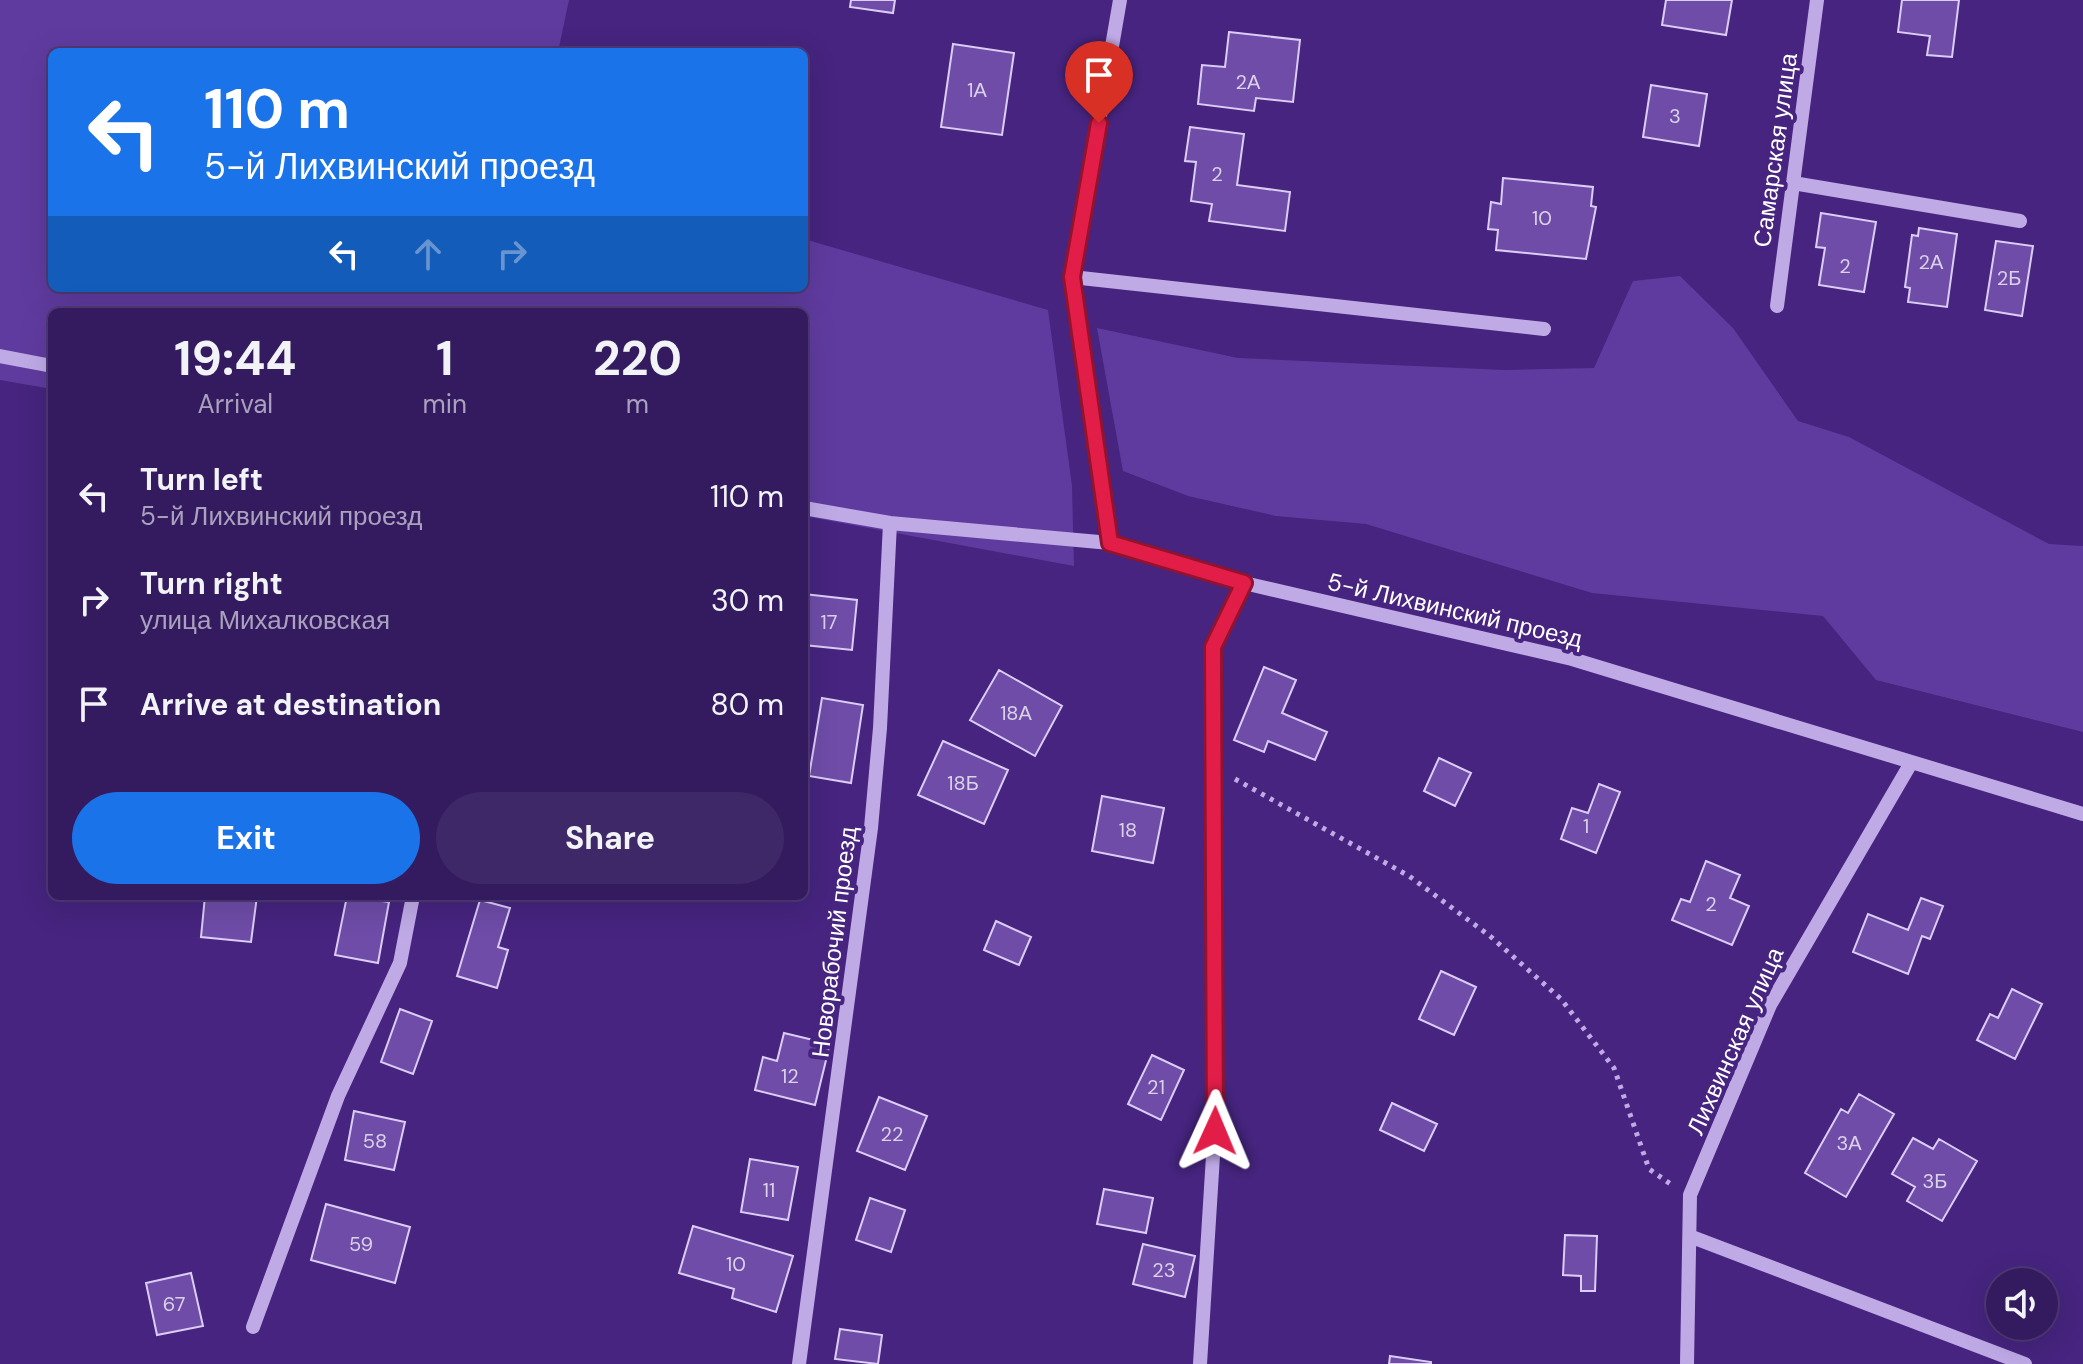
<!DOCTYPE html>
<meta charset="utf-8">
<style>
body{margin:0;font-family:"DM Sans",sans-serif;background:#3f2868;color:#f1f3f6;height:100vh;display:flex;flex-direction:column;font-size:30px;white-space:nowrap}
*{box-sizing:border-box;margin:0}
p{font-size:26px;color:#a9a1bd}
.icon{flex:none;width:44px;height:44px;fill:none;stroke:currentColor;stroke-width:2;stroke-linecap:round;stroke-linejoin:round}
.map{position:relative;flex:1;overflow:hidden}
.sheet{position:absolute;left:48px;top:308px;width:760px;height:592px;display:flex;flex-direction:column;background:#341b5f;border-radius:12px;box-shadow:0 8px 32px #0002,0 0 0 2px #4e3974}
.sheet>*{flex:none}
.hud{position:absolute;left:48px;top:48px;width:760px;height:244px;border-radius:12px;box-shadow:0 8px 32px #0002,0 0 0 2px #4e3974;background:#1a73e8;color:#fff;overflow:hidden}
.controls{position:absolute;left:1986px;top:1268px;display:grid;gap:16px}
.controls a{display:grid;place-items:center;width:72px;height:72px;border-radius:50%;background:#341b5f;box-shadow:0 8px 32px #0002,0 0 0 2px #4e3974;font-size:40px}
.pin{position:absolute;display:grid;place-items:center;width:68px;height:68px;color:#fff;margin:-82px -34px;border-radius:50% 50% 50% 0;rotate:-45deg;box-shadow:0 0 8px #0007}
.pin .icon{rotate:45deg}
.me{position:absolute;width:88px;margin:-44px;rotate:1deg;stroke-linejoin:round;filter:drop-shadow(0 0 6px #0008)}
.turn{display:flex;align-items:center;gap:28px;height:168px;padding:0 24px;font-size:36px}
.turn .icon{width:104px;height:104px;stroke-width:2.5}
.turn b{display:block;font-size:56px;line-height:68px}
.lanes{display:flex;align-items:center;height:76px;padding:0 24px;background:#0003;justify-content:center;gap:40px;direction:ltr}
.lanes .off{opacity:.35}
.eta{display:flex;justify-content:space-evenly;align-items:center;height:136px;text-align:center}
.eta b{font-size:48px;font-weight:700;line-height:56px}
.cta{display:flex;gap:16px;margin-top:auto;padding:16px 24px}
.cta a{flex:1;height:92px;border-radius:48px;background:#1a73e8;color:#fff;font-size:32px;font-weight:700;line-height:92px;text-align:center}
.cta a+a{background:#3f2868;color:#f1f3f6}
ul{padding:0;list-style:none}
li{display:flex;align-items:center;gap:24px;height:104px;padding:0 24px}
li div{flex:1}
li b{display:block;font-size:30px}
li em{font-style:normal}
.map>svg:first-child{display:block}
.green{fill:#5f3b9f}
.building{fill:#6e4ca8;stroke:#dbcdf5;stroke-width:2}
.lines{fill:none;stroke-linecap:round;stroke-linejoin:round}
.path{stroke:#bfaae6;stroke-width:5;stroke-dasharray:4 6;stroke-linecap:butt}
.minor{stroke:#bfaae6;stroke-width:14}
.route-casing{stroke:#92132f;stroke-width:20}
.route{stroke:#e11d48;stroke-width:14}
.labels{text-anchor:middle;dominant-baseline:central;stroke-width:8;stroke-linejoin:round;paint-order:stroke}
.number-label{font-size:20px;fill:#dbd2e9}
.street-label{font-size:24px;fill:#fff;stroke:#46247f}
</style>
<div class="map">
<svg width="2083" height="1364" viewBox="0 0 2083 1364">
<rect width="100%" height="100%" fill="#46247f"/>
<!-- green -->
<path class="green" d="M0,0h569l-11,52h-506v236h752v-49l244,71 24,176 2,80 -270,-50v-204h-752v77l-52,-9z
M1680,276l53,52 65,93 51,16 200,107 34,2v186l-207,-52 -53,-64 -231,-23 -226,-69 -90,-8 -88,-20 -65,-25 -26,-143 141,30 267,12 89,-2 39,-87z"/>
<!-- building -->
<path class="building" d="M851,0h44l-2,13 -43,-6z
M1666,0h66l-6,35 -64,-10z
M1902,0h57l-7,57 -25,-2 3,-19 -32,-4z
M1229,32l71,8 -7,62 -37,-4 -2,13 -56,-7 4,-39 23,2z
M953,44l61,9 -12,82 -61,-8z
M1651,85l56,9 -8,52 -56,-9z
M1190,127l54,7 -7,51 53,7 -5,39 -76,-10 3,-17 -21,-3 5,-39 -11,-1z
M1503,178l90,9 -2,19 5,1 -10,52 -90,-9 2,-20 -10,-1 3,-27 10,2z
M1821,213l55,9 -12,70 -45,-7 6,-37 -9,-1z
M1919,228l38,6 -10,73 -39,-5 2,-14 -5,-1 7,-52 6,1z
M1996,241l37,5 -11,70 -37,-6z
M804,594l53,6 -5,50 -48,-5z
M1264,667l32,13 -14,33 45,19 -12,28 -47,-19 -4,11 -30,-12z
M999,670l63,36 -27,50 -65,-36z
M822,698l41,7 -12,78 -42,-7z
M943,741l65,29 -24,54 -66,-29z
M1439,758l32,15 -16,33 -31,-15z
M1599,784l21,8 -24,61 -35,-14 11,-31 16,5z
M1102,796l62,12 -11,55 -61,-12z
M1706,861l34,14 -10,23 19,8 -17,39 -60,-25 9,-21 9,3z
M205,896h52l-6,46 -50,-5z
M347,896l42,6 -11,61 -43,-8z
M1921,898l22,8 -13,33 -8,-3 -14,38 -55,-22 15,-38 40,16z
M480,900l30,8 -12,39 10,3 -11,38 -40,-12z
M996,921l35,16 -12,28 -35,-15z
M1441,971l35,16 -22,48 -35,-16z
M2012,989l30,15 -27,55 -38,-19 13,-26 8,4z
M400,1009l32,12 -19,53 -32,-12z
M784,1033l46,11 -15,61 -60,-15 8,-33 14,4z
M1152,1055l32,15 -23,50 -33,-16z
M1859,1094l35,20 -48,83 -41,-24 36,-64 7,4z
M879,1097l48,19 -22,54 -48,-19z
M1392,1103l45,21 -13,27 -44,-21z
M354,1111l51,11 -11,48 -49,-10z
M1913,1138l20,11 6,-10 38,22 -35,60 -35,-20 8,-14 -23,-13z
M750,1159l48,8 -10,53 -47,-8z
M1104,1189l49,9 -7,35 -49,-9z
M870,1198l35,12 -14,42 -35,-12z
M326,1204l84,23 -15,56 -84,-23z
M693,1226l100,30 -17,56 -44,-14 2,-9 -55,-16z
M1565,1235l32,1 -2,55h-14v-15l-18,-1z
M1143,1244l52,12 -10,41 -52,-13z
M191,1273l12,53 -46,9 -11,-52z
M840,1329l42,6 -4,29 -43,-5z
M1390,1356l41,6v2h-42z"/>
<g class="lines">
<!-- path -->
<path class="path" d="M1235,779l174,97 81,60 71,63 53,69 35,101 23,16"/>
<!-- minor -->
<path class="minor" d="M1793,183l227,38
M1072,277l472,52
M1777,306l40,-306
M0,356l52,10
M804,508l86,15 220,20 134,40 328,76 511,155
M1110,543l-38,-266 48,-277
M1692,1237l333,127
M253,1327l85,-231 62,-133 13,-67
M799,1364l72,-536 9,-100 10,-205
M1200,1364l16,-256 -4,-176 1,-285 31,-64
M1687,1364l3,-169 80,-190 141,-242"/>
</g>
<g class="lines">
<!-- route casing -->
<g class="route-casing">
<path id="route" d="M1099,123l-27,154 38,266 134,40 -31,64 2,484"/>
</g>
<!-- route -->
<use href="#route" class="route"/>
</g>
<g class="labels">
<!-- number labels -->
<g class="number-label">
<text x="1248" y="82">2А</text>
<text x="977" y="90">1А</text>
<text x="1675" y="116">3</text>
<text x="1217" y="174">2</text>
<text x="1542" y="218">10</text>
<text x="1931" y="262">2А</text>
<text x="1845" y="266">2</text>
<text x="2009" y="278">2Б</text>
<text x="829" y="622">17</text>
<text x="1016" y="713">18А</text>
<text x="963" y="783">18Б</text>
<text x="1586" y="826">1</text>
<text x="1128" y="830">18</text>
<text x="1711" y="904">2</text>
<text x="790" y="1076">12</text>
<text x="1156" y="1087">21</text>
<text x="892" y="1134">22</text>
<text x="375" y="1141">58</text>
<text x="1849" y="1143">3А</text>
<text x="1935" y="1181">3Б</text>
<text x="769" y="1190">11</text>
<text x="361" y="1244">59</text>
<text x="736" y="1264">10</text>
<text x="1164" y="1270">23</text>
<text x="174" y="1304">67</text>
</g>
<!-- street labels -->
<g class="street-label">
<text transform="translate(1775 150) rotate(-82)">Самарская улица</text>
<text transform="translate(1455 610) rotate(13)">5-й Лихвинский проезд</text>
<text transform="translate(834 942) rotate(-83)">Новорабочий проезд</text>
<text transform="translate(1735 1041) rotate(-66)">Лихвинская улица</text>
</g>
</g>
</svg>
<div class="controls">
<a><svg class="icon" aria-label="sound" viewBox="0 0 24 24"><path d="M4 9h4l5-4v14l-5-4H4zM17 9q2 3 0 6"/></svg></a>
</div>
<div class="pin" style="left:1099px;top:123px;background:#d93025"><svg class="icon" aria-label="arrive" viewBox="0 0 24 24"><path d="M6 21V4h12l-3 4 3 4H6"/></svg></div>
<svg class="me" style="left:1215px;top:1131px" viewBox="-20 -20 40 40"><path d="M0-17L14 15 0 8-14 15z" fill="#e11d48" stroke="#fff" stroke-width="4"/></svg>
<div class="hud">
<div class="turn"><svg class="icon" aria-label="left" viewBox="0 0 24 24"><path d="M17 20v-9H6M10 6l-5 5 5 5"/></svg><div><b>110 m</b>5-й Лихвинский проезд</div></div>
<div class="lanes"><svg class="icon" aria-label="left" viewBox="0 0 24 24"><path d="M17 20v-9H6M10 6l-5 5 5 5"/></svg><svg class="icon off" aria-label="ahead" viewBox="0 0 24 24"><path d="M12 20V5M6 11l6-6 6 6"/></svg><svg class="icon off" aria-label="right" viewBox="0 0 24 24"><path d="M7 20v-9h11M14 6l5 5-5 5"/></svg></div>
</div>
<section class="sheet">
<div class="eta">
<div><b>19:44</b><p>Arrival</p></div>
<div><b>1</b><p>min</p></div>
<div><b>220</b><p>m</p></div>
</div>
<ul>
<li><svg class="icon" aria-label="left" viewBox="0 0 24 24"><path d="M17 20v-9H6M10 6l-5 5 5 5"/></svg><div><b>Turn left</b><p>5-й Лихвинский проезд</p></div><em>110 m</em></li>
<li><svg class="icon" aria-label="right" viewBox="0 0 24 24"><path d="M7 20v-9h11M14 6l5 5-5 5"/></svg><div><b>Turn right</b><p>улица Михалковская</p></div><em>30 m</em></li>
<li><svg class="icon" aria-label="arrive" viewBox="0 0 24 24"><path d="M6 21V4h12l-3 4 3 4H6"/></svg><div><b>Arrive at destination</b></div><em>80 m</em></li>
</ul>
<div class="cta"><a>Exit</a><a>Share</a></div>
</section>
</div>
